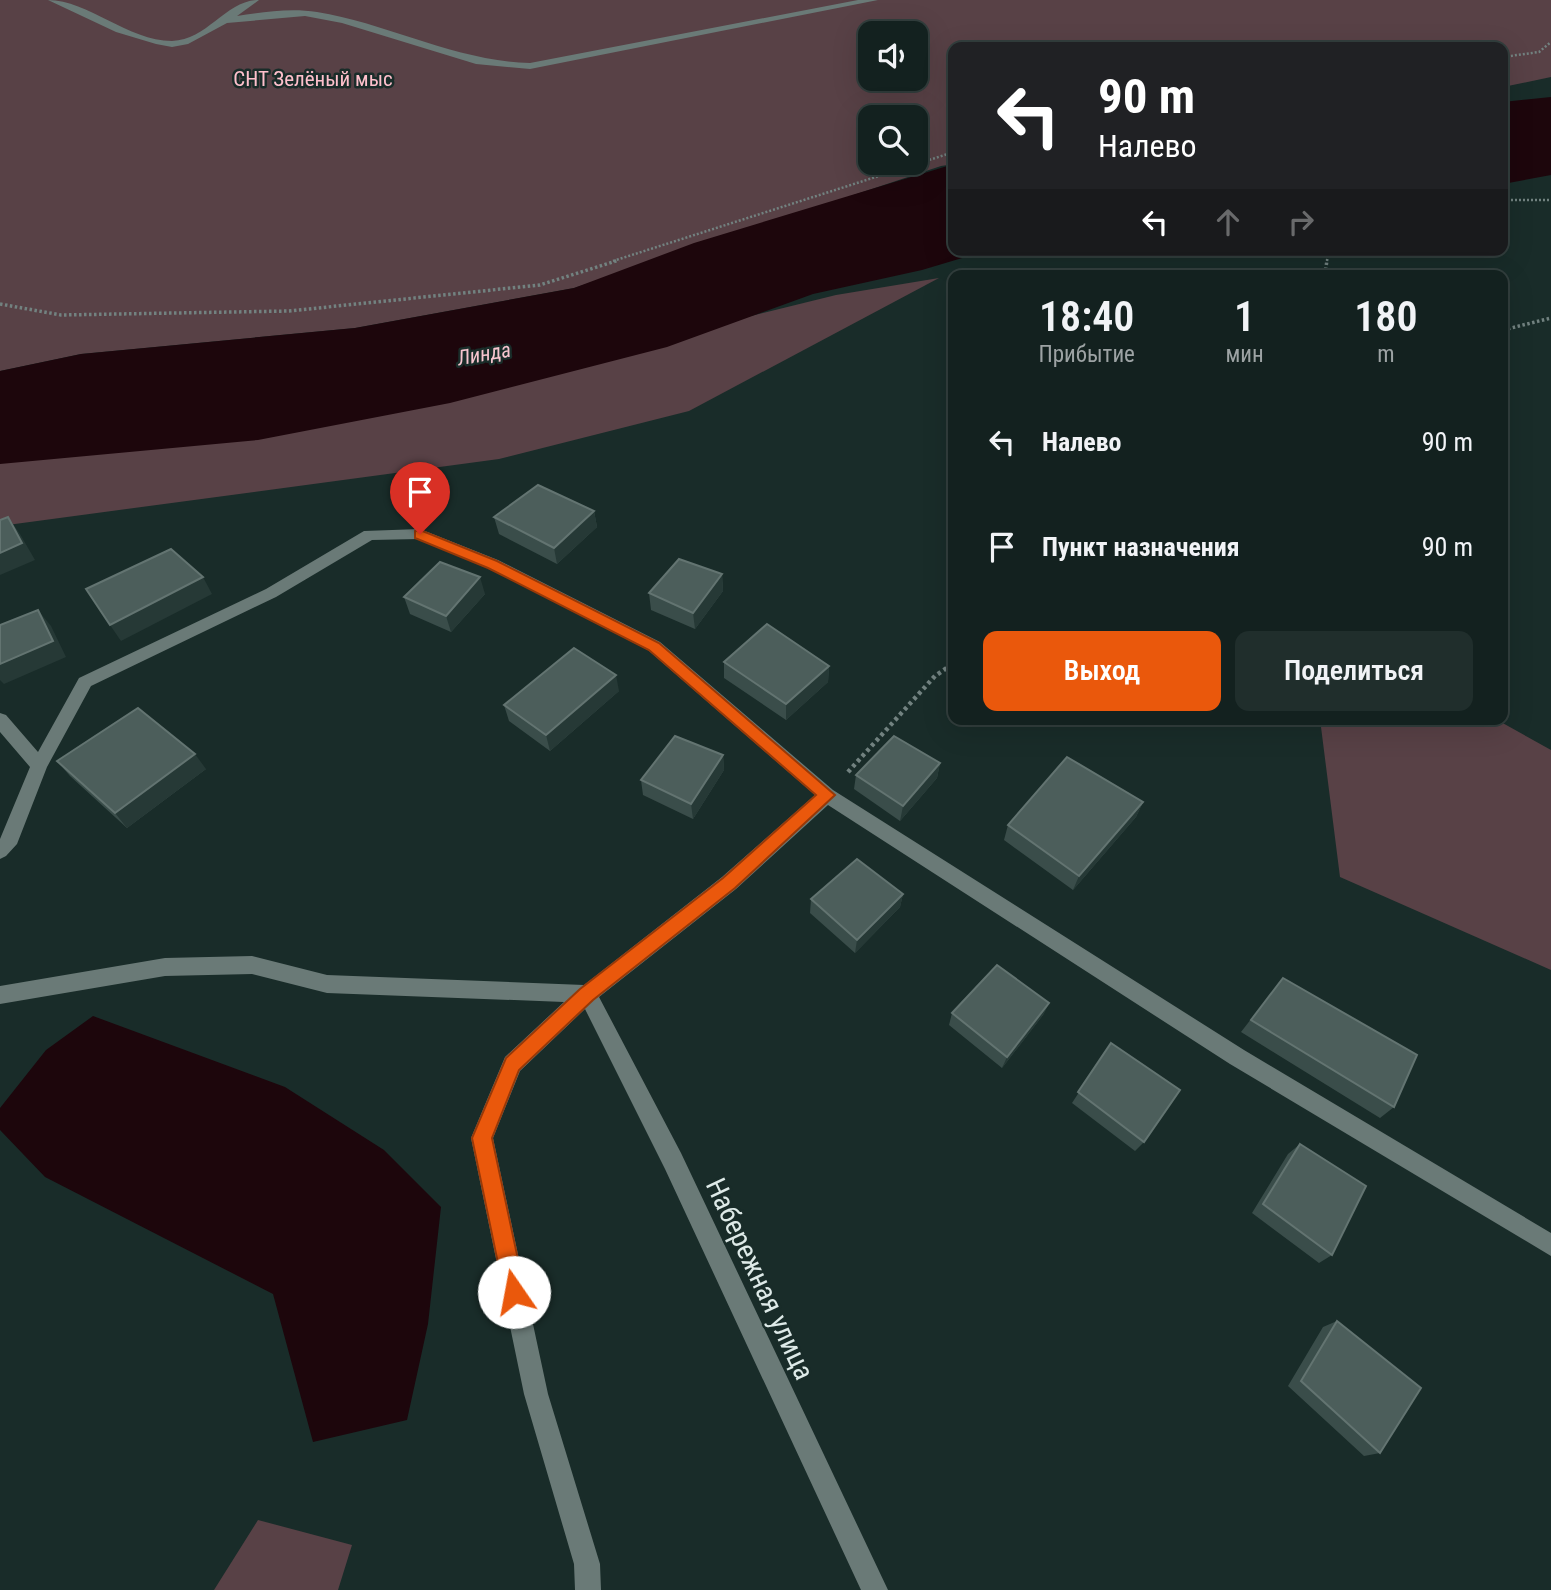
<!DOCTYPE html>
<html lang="ru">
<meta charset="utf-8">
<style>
body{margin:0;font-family:"Roboto Condensed",sans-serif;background:#202e2c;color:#f1f3f6;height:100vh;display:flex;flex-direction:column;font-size:26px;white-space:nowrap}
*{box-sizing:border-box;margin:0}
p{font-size:23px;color:#9da3a4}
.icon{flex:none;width:38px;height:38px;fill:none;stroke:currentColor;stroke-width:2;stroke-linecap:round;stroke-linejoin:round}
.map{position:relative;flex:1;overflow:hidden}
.panel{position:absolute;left:948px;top:270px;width:560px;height:455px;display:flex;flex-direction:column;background:#13211f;border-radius:14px;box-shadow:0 7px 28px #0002,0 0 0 2px #323e3d}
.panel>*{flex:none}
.top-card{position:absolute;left:948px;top:42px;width:560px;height:214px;border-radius:14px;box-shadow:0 7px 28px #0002,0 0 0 2px #323e3d;background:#202124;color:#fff;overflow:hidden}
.fabs{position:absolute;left:858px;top:21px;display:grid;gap:14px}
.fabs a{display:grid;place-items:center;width:70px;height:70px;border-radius:14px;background:#13211f;box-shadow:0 7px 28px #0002,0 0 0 2px #323e3d;font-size:35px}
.pin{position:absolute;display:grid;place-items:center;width:60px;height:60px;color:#fff;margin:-72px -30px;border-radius:50% 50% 50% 0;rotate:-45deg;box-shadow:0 0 7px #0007}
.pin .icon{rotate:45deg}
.me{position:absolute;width:77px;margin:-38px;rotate:348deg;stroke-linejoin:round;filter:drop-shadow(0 0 5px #0008)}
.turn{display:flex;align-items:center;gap:24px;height:147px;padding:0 35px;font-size:32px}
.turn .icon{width:91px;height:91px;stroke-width:2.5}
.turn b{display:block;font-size:49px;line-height:60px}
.lanes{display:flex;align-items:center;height:66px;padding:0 35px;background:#0003;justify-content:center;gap:35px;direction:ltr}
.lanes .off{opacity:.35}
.eta{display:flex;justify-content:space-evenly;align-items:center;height:119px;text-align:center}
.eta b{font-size:42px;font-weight:600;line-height:49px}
.primary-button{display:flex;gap:14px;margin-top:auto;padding:14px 35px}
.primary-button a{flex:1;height:80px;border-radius:14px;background:#ea580c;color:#fff;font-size:28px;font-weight:600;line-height:80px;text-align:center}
.primary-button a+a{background:#202e2c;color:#f1f3f6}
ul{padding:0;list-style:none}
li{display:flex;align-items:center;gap:21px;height:105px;padding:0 35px}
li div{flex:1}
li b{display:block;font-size:26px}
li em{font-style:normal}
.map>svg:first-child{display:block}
.green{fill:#584146;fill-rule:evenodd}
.water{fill:#1d060c}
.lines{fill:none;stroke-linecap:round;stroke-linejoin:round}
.path-far2{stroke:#728280;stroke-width:2.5;stroke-dasharray:2 2;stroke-linecap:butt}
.path-far1{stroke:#728280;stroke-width:3.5;stroke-dasharray:2.5 2.5;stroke-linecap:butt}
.path{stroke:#728280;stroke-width:4.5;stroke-dasharray:3.5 3.5;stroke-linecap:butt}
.minor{fill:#6a7a77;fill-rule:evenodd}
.wall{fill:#3a4d4a}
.shaded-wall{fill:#263936}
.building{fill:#4c5e5b;stroke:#637471;stroke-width:2}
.route{fill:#ea580c;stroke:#983908;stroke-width:2}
.labels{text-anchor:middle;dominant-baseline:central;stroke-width:5;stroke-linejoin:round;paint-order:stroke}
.far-park-label{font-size:21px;fill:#fec0cc;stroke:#192c29}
.far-water-label{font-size:21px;font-style:italic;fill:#f7c5cf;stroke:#192c29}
.near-street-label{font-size:28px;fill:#deeae8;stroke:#192c29}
</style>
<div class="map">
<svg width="1551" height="1590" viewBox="0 0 1551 1590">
<rect width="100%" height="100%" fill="#192c29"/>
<!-- green -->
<path class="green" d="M0,0h1551v77l-48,10v-40h-549v117l-13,2 -367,122 -219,40 -274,26 -81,17zM870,33h45v46h-45zM870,117h45v46h-45z
M939,278l-250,133 -190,48 -499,67v-76l628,-104 208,-51z
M1320,719h171l8,2 52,29v220l-211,-93z
M258,1520l94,25 -14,45h-124z"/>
<!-- water -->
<path class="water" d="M1551,97v78l-48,9v-82z
M954,164v86h35l-67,20 -109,24 -146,53 -217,56 -192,37 -258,24v-93l81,-17 274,-26 219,-40 120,-45z
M93,1016l192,71 99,63 57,57 -13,117 -21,96 -94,22 -40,-148 -228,-117 -45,-47v-22l46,-58z"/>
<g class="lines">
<!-- path-far2 -->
<path class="path-far2" d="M1503,57l36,-5 12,-10
M1503,200h48
M613,261l341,-109
M1327,261l2,-11"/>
<!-- path-far1 -->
<path class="path-far1" d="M1325,275l2,-15
M0,304l61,11 228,-4 251,-26 79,-25
M1503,330l48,-12"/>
<!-- path -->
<path class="path" d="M848,772l87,-96 19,-13"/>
<!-- minor -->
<path class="minor" d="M48,0c40,0 80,41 124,41 36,-1 54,-41 87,-41l-22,16c26,-4 53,-8 80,-4 73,12 138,49 213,51l328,-63h20l-348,69 -54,-5 -134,-41 -37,-7 -78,7 -39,21 -16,3 -16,-3 -40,-12z
M420,529l78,31 162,82 173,148 411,260 307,183v23l-321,-192 -402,-259 -92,84 -137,108 82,156 207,437h-27l-196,-421 -80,-160 -65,62 -27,67 55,256 52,170 1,26h-26l-1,-26 -50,-170 -53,-256 34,-81 59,-55 -237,-9 -75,-19 -87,2 -165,28v-18l165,-28 87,-2 75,19 257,10 138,-108 93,-82 -167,-145 -160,-82 -69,-29 -47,1 -96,57 -185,89 -44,81 -30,77 -11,12 -6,3v-20l30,-72 -30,-35v-19l6,2 32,37 41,-74 187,-89 98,-58z"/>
</g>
<!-- wall -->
<path class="wall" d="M594,511l3,16 -40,37 -58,-30 -5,-17z
M722,574l1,17 -28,38 -44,-19 -2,-17z
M485,594l-34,38 -41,-18 -6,-17z
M724,662l105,4 -1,16 -42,38 -62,-42z
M619,691l-69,60 -41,-30 -5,-16z
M723,755l1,15 -31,49 -50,-24 -2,-15z
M57,761l149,8 -79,59 -57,-52z
M940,763l-3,15 -37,43 -46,-32 2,-14z
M1143,802l-7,15 -63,73 -69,-50 4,-15z
M903,894l-3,13 -45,46 -45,-40 1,-14z
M1283,978l111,129 -14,11 -139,-86z
M1049,1003l-6,12 -41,53 -53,-43 3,-12z
M1111,1043l33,99 -9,9 -63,-48z
M1300,1144l32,111 -13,8 -67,-50 36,-59z
M1337,1321l43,132 -16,3 -76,-70 35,-59z"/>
<!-- shaded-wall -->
<path class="shaded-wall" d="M594,511l3,16 -40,37 -3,-16z
M8,517l12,17 15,26 -35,15v-22z
M722,574l1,17 -28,38 -2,-16z
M203,577l9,17 -91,47 -11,-16z
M480,577l5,17 -34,38 -5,-16z
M38,610l13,16 15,31 -62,27 -4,-4v-16z
M829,666l-1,16 -42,38v-16z
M616,675l3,16 -69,60 -4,-16z
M195,754l11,15 -79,59 -12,-15z
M723,755l1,15 -31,49 -2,-15z
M940,763l-3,15 -37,43 3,-15z
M1143,802l-7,15 -63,73 6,-14z
M903,894l-3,13 -45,46 2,-13z
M1049,1003l-6,12 -41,53 5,-11z"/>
<!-- building -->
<path class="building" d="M538,485l56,26 -40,37 -60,-31z
M8,517l14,26 -22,10v-33z
M171,549l32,28 -93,48 -24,-36z
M679,559l43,15 -29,39 -44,-20z
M440,562l40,15 -34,39 -42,-19z
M38,610l15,31 -53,23v-39z
M767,624l62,42 -43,38 -62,-42z
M574,648l42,27 -70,60 -42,-30z
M138,708l57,46 -80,59 -58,-52z
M675,736l48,19 -32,49 -50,-24z
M894,736l46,27 -37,43 -47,-31z
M1067,757l76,45 -64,74 -71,-51z
M857,859l46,35 -46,46 -46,-41z
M997,965l52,38 -42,54 -55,-44z
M1283,978l134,77 -23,52 -143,-87z
M1111,1043l69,47 -36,52 -66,-50z
M1300,1144l66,42 -34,69 -69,-51z
M1337,1321l84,67 -41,65 -79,-72z"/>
<!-- route -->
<path class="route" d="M420,530l77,31 162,82 176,152 -100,93 -142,112 -74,70 -27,68 33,154 -3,7 -8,3 -7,-3 -3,-7 -32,-154 34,-80 74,-69 143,-111 93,-83 -167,-145 -161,-82 -73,-30v-7z"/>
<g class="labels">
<!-- far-park labels -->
<g class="far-park-label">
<text x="313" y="79">СНТ Зелёный мыс</text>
</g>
<!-- far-water labels -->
<g class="far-water-label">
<text transform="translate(484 354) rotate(-10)">Линда</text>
</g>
<!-- near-street labels -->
<g class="near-street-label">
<text transform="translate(760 1279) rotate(65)">Набережная улица</text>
</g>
</g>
</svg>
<div class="fabs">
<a><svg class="icon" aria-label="sound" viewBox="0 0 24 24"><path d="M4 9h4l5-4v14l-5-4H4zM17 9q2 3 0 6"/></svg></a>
<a><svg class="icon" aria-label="search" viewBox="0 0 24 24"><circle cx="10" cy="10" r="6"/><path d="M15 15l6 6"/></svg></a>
</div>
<div class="pin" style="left:420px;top:534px;background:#d93025"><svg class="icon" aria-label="arrive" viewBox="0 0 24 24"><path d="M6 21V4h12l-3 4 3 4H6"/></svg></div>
<svg class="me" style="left:514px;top:1292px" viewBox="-20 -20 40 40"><circle r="19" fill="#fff"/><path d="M0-13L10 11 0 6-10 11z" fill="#ea580c"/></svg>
<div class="top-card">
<div class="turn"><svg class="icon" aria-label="left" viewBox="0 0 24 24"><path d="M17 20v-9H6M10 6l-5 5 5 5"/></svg><div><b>90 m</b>Налево</div></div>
<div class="lanes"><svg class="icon" aria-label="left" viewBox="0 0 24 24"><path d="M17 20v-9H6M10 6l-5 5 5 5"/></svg><svg class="icon off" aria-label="ahead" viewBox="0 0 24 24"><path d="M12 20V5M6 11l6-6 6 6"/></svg><svg class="icon off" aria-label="right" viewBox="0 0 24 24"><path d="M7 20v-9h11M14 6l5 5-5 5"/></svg></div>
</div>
<section class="panel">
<div class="eta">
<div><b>18:40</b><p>Прибытие</p></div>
<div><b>1</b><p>мин</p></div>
<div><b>180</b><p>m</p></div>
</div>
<ul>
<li><svg class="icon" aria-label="left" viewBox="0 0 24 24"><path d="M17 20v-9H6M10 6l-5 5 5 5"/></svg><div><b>Налево</b></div><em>90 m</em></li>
<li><svg class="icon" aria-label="arrive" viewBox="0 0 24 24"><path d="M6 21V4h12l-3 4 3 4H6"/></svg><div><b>Пункт назначения</b></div><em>90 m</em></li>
</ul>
<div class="primary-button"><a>Выход</a><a>Поделиться</a></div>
</section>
</div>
